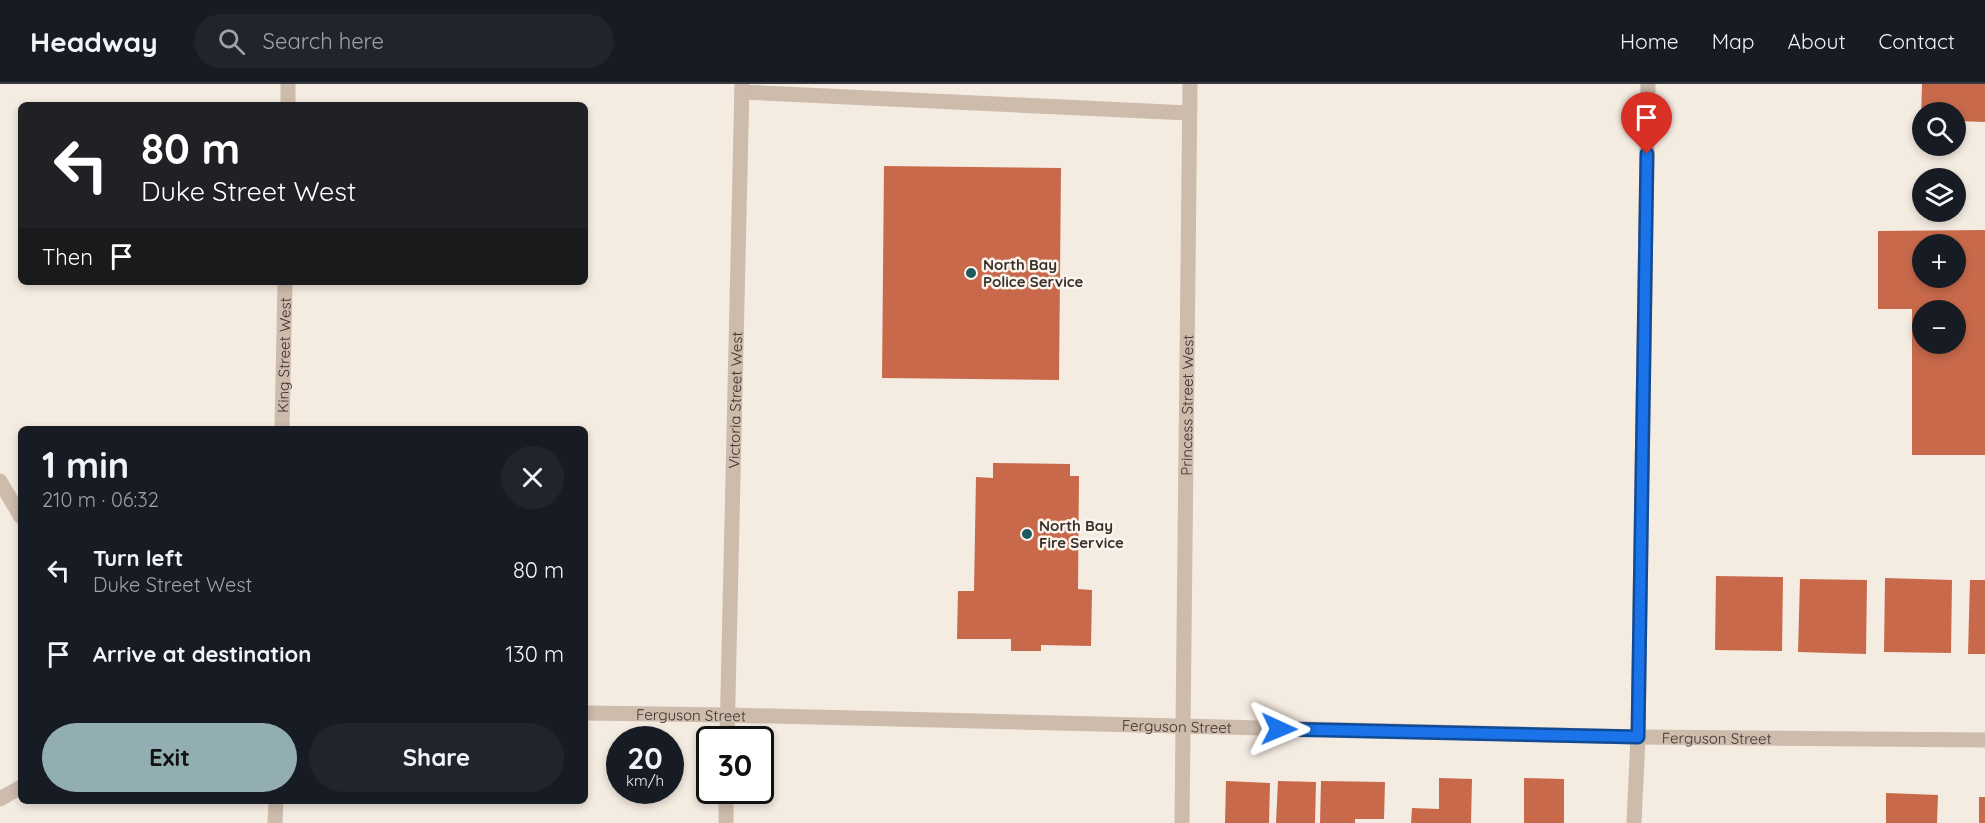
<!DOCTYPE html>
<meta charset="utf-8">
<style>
body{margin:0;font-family:Quicksand,sans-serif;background:#20242c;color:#f1f3f6;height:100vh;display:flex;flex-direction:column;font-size:22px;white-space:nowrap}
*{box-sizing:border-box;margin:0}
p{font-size:20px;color:#9ea1a6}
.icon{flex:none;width:33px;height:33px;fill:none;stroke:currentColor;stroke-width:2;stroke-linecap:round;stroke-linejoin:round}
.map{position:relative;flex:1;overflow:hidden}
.drawer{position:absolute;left:18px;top:342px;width:570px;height:378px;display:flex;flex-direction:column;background:#171b24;border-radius:9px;box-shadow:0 3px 9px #0003}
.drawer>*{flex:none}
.top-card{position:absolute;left:18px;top:18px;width:570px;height:183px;border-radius:9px;box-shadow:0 3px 9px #0003;background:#202124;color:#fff;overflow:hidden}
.buttons{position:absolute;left:1912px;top:18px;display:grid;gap:12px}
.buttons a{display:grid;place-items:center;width:54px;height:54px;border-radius:50%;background:#171b24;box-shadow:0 3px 9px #0003;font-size:30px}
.speed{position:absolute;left:606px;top:642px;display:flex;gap:12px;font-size:30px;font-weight:700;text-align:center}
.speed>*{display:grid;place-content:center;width:78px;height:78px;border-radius:50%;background:#171b24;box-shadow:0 3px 9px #0003;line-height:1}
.speed small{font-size:15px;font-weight:400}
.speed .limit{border:3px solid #111;border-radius:9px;background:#fff;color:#111}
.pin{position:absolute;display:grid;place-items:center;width:51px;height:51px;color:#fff;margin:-62px -26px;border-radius:50% 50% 50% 0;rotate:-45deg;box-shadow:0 0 6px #0007}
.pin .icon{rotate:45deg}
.me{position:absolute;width:66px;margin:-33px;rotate:91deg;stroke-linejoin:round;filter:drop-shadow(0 0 4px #0008)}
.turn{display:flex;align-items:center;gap:21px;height:126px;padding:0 24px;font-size:27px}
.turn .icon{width:78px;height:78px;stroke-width:2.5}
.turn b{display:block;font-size:42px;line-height:51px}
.then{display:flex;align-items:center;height:57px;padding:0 24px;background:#0003;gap:12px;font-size:22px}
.round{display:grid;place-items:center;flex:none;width:63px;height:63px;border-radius:32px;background:#20242c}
.overview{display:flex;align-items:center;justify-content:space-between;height:102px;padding:0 24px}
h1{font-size:36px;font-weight:800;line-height:45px}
.cta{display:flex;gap:12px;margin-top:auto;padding:12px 24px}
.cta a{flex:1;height:69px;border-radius:36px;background:#92aeb2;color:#111;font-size:24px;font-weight:800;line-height:69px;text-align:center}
.cta a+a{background:#20242c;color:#f1f3f6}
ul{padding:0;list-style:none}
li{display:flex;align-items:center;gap:18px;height:84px;padding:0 24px}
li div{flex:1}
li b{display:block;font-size:22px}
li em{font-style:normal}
header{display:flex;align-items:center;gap:36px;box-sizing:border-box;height:84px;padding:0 30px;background:#171b24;border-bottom:2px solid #363941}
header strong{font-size:28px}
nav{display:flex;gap:33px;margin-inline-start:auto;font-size:21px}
.search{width:420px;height:54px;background:#20242c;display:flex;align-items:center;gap:15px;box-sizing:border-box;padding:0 21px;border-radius:33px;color:#9ea1a6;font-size:22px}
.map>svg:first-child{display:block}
.building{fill:#c8694b;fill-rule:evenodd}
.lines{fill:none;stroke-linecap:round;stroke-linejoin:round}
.service{stroke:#cdbbac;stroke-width:15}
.minor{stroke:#cdbbac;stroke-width:15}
.route-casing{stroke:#114b97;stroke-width:15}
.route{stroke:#1a73e8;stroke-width:10}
.poi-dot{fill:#1f5a5e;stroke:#fbf5ee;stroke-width:2}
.labels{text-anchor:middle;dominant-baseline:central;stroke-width:5;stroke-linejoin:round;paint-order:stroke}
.poi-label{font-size:15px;font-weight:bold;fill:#3b302b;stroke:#fbf5ee;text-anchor:start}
.street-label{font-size:15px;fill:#3b302b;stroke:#fbf5ee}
</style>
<header>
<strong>Headway</strong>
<div class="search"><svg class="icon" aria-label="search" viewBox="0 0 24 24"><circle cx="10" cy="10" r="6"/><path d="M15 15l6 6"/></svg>Search here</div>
<nav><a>Home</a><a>Map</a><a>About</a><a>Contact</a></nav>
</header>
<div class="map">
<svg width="1985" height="739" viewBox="0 0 1985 739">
<rect width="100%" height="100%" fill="#f4ebe1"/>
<!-- building -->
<path class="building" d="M1922,0h63v38l-29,-1v-9h-33v8h-2z
M884,82l177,2 -2,212 -177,-2z
M1985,146v225h-73v-146h-34v-78zM1923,160h33v34h-33zM1923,226h33v34h-33z
M993,379l77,1v12h9l-1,113 14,1 -1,56 -50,-1v6h-30v-12h-54l1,-48h16l2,-114 17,1z
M1716,492l67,1 -1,74 -67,-1z
M1885,494l67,2 -1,73 -67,-1z
M1800,495l67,1 -1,74 -68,-2z
M1970,496h15v74h-17z
M1439,694l33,1 -1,44h-60l1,-15 27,1z
M1524,694l40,1v44h-40z
M1226,697l44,2 -1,40h-44z
M1278,697l38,1 -1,41h-39z
M1321,697l64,1 -1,37h-29v4h-35z
M1886,709l52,2 -1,28h-51z
M1979,713h6v26h-6z"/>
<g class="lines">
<!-- service -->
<path class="service" d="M742,8l447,21"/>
<!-- minor -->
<g class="minor">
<path d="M288,21v-21"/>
<path id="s1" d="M282,345l3,-147"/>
<path d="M0,397l21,36"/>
<path id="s2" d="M585,629l142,2 911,22 347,3"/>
<path id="s3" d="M727,656l15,-656"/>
<path d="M0,715l21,-12"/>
<path d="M275,739l1,-22"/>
<path d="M726,739v-33"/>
<path id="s4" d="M1182,739l8,-739"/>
<path d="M1634,739l4,-86 10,-653"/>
</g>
</g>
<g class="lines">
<!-- route casing -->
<g class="route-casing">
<path id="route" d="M1279,645l359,8 9,-583"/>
</g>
<!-- route -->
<use href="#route" class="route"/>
</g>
<!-- markers -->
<g class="poi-dot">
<circle cx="971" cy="189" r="6"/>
<circle cx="1027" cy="450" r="6"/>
</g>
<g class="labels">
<!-- poi labels -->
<g class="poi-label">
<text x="983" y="180">North Bay<tspan x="983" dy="17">Police Service</tspan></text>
<text x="1039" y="441">North Bay<tspan x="1039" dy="17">Fire Service</tspan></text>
</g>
<!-- street labels -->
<g class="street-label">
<text stroke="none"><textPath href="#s1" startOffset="74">King Street West</textPath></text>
<text stroke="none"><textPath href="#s3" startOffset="340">Victoria Street West</textPath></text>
<text stroke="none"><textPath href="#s4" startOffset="418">Princess Street West</textPath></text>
<text stroke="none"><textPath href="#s2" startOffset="106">Ferguson Street</textPath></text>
<text stroke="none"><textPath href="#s2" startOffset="592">Ferguson Street</textPath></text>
<text stroke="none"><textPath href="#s2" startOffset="1132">Ferguson Street</textPath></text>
</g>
</g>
</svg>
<div class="buttons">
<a><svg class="icon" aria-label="search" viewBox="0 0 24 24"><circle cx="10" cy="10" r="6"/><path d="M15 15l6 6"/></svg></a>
<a><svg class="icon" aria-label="layers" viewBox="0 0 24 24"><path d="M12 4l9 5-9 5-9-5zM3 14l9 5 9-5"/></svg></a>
<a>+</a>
<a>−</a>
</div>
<div class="speed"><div>20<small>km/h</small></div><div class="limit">30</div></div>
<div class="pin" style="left:1647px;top:70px;background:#d93025"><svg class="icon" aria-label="arrive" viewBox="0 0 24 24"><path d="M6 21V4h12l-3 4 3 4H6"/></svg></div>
<svg class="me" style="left:1279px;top:645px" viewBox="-20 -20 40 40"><path d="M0-17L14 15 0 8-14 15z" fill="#1a73e8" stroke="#fff" stroke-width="4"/></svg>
<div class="top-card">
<div class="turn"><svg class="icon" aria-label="left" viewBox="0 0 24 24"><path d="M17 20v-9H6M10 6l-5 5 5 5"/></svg><div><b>80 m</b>Duke Street West</div></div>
<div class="then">Then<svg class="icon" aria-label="arrive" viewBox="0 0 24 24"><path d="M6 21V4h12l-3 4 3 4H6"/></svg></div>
</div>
<section class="drawer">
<div class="overview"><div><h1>1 min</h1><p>210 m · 06:32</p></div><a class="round"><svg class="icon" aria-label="close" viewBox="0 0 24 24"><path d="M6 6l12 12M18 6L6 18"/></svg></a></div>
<ul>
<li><svg class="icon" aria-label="left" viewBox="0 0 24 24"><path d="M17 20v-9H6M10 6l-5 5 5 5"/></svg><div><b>Turn left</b><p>Duke Street West</p></div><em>80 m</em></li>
<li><svg class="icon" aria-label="arrive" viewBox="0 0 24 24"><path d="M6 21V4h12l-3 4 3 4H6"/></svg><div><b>Arrive at destination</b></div><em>130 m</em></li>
</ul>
<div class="cta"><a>Exit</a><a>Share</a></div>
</section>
</div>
